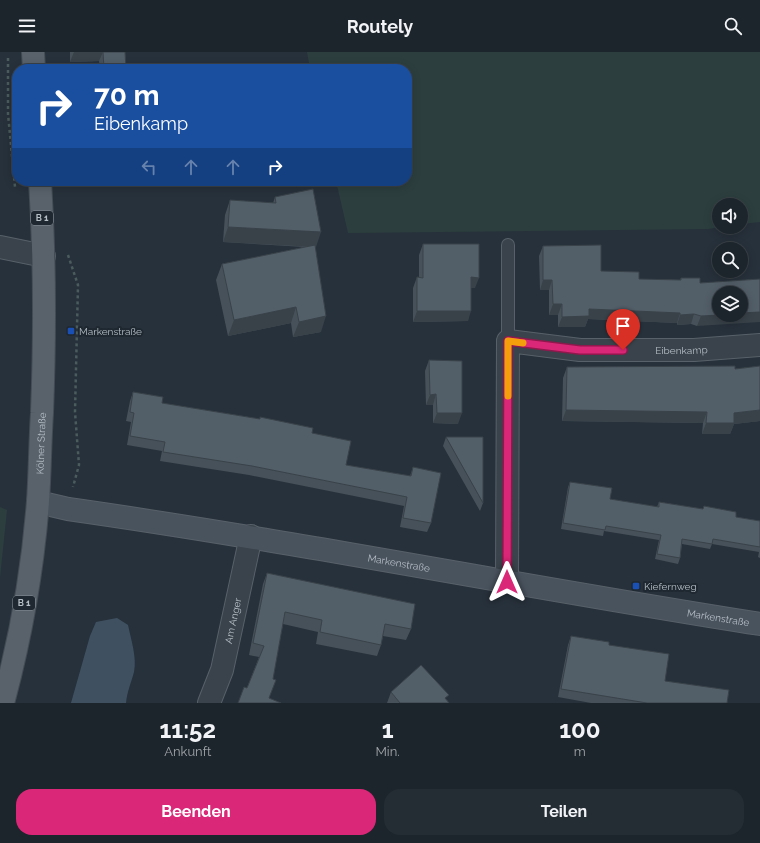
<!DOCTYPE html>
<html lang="de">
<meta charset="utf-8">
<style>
body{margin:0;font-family:Raleway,sans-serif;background:#252d34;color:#f1f3f6;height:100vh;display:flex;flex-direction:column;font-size:15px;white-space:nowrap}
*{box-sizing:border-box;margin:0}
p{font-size:13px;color:#a0a5a9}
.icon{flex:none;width:22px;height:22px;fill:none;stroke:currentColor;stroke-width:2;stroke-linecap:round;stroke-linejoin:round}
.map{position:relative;height:651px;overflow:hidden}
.drawer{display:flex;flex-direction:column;background:#1d252c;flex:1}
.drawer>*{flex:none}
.banner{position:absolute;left:12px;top:12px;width:400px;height:122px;border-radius:16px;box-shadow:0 2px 10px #0003,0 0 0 1px #3b4248;background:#1a4fa0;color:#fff;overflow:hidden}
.controls{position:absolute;left:712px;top:146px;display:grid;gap:8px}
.controls a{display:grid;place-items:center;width:36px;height:36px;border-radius:50%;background:#1d252c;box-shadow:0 2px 10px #0003,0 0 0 1px #3b4248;font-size:20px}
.pin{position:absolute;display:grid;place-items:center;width:34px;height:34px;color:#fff;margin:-41px -17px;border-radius:50% 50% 50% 0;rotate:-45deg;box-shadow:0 0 4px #0007}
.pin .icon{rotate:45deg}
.me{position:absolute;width:44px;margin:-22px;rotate:0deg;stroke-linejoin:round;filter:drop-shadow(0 0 3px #0008)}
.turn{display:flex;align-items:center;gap:14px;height:84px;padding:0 16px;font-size:18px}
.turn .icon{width:52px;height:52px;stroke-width:2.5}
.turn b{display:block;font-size:28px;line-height:34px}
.lanes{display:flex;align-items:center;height:38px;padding:0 16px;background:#0003;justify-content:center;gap:20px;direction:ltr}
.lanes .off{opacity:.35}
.eta{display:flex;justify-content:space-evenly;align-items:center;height:68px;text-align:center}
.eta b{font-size:24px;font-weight:700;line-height:28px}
.primary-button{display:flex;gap:8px;margin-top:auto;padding:8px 16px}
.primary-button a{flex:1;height:46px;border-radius:16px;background:#db2777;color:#fff;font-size:16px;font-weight:700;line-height:46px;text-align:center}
.primary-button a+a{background:#252d34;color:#f1f3f6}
header{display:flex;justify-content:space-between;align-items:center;height:52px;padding:0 16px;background:#1d252c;font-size:18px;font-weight:700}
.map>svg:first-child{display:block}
.green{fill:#2c3f3e}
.water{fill:#3f5161}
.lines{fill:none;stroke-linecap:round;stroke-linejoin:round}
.lane-casing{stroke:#586169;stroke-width:14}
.street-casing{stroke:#586169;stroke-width:24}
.secondary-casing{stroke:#586169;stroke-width:24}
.primary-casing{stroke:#434c54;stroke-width:24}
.path{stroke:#4b5c5d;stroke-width:2.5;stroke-dasharray:3 3;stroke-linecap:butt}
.lane{stroke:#3a434b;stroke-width:12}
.street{stroke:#3a434b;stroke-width:22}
.secondary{stroke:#49535e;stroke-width:22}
.primary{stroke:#59626b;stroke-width:22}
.wall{fill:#475159}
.shaded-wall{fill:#394249}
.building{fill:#525e68;stroke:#394249}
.route-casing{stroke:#8e194d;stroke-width:10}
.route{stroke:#db2777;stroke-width:7}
.slow{stroke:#f59e0b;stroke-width:7}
.transit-dot{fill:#1a4fb4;stroke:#1f2830;stroke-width:1.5}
.labels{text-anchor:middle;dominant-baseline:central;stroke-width:4;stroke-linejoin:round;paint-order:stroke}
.shield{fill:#1f2830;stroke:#899199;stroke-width:1}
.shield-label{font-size:9px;font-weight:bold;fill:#b6bec6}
.poi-label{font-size:10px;fill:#b6bec6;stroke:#1f2830;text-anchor:start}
.street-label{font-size:10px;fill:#b6bec6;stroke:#1f2830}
</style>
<header><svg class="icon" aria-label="menu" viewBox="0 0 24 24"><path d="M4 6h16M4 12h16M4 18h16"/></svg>Routely<svg class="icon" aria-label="search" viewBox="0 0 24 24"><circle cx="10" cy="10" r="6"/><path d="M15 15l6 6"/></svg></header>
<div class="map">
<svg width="760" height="651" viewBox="0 0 760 651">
<rect width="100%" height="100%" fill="#27313b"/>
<!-- green -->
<path class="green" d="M307,0h453v170l-19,2v-19h-22v22h2l-13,2 -360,4 -12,-52h71v-112h-97z
M0,455l7,3 -7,68z"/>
<!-- water -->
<path class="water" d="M117,566l11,7c3,15 9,32 6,47 -3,11 -7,20 -8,31h-55l19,-67 6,-14z"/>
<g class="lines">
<!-- lane casing -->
<g class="lane-casing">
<path id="lane" d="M508,289v-96"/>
</g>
<!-- street casing -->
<g class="street-casing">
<g id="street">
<path d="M0,195l44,9"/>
<path id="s1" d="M507,530l1,-241 72,9h114l66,-5"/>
<path id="s2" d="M209,651l13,-33 29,-134"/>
</g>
</g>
<!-- secondary casing -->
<g class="secondary-casing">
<g id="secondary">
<path id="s3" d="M38,450l30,7c232,33 461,79 692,115"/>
</g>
</g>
<!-- primary casing -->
<g class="primary-casing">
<g id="primary">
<path d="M33,0l1,17"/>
<path id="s4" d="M3,651c17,-63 30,-136 35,-202 2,-29 2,-58 4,-88 3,-77 3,-154 -2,-232"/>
</g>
</g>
<!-- path -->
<path class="path" d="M8,6v56l7,73
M68,203l10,30 -3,127 4,53 -6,22"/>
<!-- lane -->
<use href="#lane" class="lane"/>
<!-- street -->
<use href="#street" class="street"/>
<!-- secondary -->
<use href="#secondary" class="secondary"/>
<!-- primary -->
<use href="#primary" class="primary"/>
</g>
<!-- wall -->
<path class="wall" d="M70,0h55l1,17h-26l-1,-8 -29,1z
M275,145l41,50h-1l6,85 -28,5 -2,-14 -63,13 -12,-56 6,-16 83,-17 -82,-5 2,-27 5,-15 43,3z
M423,192l52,44h-4l-3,33 -55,1v-34l4,-11h2v-22z
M543,194l58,25 38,8 41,1 1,-2 19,5 60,-4 -63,47 -6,-2 -14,1v-2l-89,-4 -3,8h-27v-12h-9v-25h-9l-1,-34z
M429,308l29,64 -25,-1v-18h-7l-1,-34z
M760,314v55l-26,3 -4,10h-28l1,-11 -141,-2 1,-43 4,-11 168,2z
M133,340l29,11 150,30 34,32 64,11 3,-9 18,56 -4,9 -27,-5 4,-21 -155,-31 -89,-14 2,-10 -35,-6 4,-23 -5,-1 4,-20z
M446,385l37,66 -3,8 -37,-65z
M570,430l40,17 47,8 2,-5 44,7 1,-3 32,11 24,4v37l-2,-1 1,-5 -47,-8 -2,5 -28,-5 -2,14 -2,6 -23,-5 4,-19 -55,-9 -1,5 -42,-7 7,-42z
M267,521l144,56 -5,11 -23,-4 -2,9 -4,11 -61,-12 2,-12 -35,-8 -14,74 -22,-10 12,-31 -10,-2 14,-71z
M571,584l38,9 56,36 62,22h-136l-33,-6 10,-52z
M391,640l56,8 2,3h-62z"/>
<!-- shaded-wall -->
<path class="shaded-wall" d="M74,0h29l-4,9 -29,1z
M228,175l93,5 -5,15 -93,-5z
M471,225l8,1 -4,10h-8z
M543,228h9l-3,10h-9z
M553,252h9l-4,11h-9z
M296,255l-5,16 -63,13 6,-16z
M589,257l91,4 -3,10 -89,-4 -3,8h-27l4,-10z
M417,259h54l-3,10 -55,1z
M760,260v10l-63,4 4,-10 18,-1h22v-2z
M694,262l-3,10 -14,1 3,-10z
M326,264l-5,16 -28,5 6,-15z
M436,342l-3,11h-7l4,-10z
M566,358l141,2 -4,11 -141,-2z
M760,358v11l-26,3 -4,10h-28l4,-11 28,-10z
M437,361h25l-4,11 -25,-1z"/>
<!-- building -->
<path class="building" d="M103,0h22l1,17h-22z
M313,137l8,43 -93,-5 2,-27 46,3 -1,-6z
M423,192h56v34l-8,-1v34h-54v-34l6,1z
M315,193l11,71 -27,6 -3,-15 -62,13 -12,-56z
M601,193v26l38,1v7l42,1v-2h19v5l60,-4v33l-19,1v-20h-22v22l-18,1 -7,-2 -14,1v-2l-91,-4v7l-27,1v-13h-9l-1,-24h-9v-34z
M429,308l33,1v52h-25l-1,-19 -6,1z
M735,314v3l25,-3v44l-26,3v10h-28l1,-11 -141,-2 1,-43z
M133,340l30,5 -1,6 98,16v-2l53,11 -1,5 39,8 -5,24 65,11 2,-9 28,6 -10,50 -28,-5 4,-21 -155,-31 -89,-14 2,-10 -35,-6 4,-23 -4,-1z
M446,385h37v66z
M570,430l42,6 -2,11 49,8v-5l44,7 1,-3 32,6v5l24,4v26l-47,-8 -1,5 -30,-5 -2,19 -23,-4 4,-19 -55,-9 -1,4 -42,-7z
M267,521l148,31 -4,25 -26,-5 -4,21 -61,-13 2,-12 -37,-8 -12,67 3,1 -7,18 12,5h-43l6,-16 3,1 17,-42 -11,-3z
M571,584l38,6v3l60,9 -4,27 64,9 -2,13h-80l-86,-14z
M421,613l28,30 -4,3 4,5h-49l-9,-11z"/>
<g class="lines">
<!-- route casing -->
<g class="route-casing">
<path id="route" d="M507,530l1,-241 72,9h43"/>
</g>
<!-- route -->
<use href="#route" class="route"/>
<!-- slow -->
<path class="slow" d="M508,344v-55l15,2"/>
</g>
<!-- markers -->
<g class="transit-dot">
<rect x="67" y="275" width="8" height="8" rx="2"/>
<rect x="632" y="530" width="8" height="8" rx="2"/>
</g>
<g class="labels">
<!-- shield labels -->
<g class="shield">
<rect x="31" y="159" width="22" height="14" rx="3"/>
<rect x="13" y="544" width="22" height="14" rx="3"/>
</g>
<g class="shield-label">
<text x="42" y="166">B 1</text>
<text x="24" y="551">B 1</text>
</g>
<!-- poi labels -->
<g class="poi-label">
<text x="79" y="279">Markenstraße</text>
<text x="644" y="534">Kiefernweg</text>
</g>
<!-- street labels -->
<g class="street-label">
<text stroke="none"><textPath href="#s1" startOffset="415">Eibenkamp</textPath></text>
<text stroke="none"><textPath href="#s4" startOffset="263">Kölner Straße</textPath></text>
<text stroke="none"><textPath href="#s3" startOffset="366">Markenstraße</textPath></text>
<text stroke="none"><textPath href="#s3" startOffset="690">Markenstraße</textPath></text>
<text stroke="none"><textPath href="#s2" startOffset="86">Am Anger</textPath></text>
</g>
</g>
</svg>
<div class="controls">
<a><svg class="icon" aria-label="sound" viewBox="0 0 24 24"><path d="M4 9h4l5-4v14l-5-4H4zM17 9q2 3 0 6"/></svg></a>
<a><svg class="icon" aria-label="search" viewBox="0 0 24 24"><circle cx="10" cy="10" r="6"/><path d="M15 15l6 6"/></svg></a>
<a><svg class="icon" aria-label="layers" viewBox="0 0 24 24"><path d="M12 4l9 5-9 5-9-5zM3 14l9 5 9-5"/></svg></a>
</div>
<div class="pin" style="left:623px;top:298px;background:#d93025"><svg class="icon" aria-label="arrive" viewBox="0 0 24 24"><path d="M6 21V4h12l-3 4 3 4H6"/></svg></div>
<svg class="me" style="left:507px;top:530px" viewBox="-20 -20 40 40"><path d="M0-17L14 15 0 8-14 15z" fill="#db2777" stroke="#fff" stroke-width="4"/></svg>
<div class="banner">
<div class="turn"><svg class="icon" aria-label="right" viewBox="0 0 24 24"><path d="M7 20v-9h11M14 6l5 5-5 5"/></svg><div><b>70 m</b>Eibenkamp</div></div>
<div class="lanes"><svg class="icon off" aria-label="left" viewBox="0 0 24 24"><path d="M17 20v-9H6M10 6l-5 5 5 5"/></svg><svg class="icon off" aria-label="ahead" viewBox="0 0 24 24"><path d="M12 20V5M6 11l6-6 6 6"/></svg><svg class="icon off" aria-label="ahead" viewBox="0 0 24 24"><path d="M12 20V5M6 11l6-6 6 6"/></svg><svg class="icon" aria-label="right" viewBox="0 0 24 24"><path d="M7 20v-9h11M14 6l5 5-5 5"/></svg></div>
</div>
</div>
<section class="drawer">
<div class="eta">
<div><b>11:52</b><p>Ankunft</p></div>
<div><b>1</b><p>Min.</p></div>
<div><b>100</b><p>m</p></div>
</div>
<div class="primary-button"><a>Beenden</a><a>Teilen</a></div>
</section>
